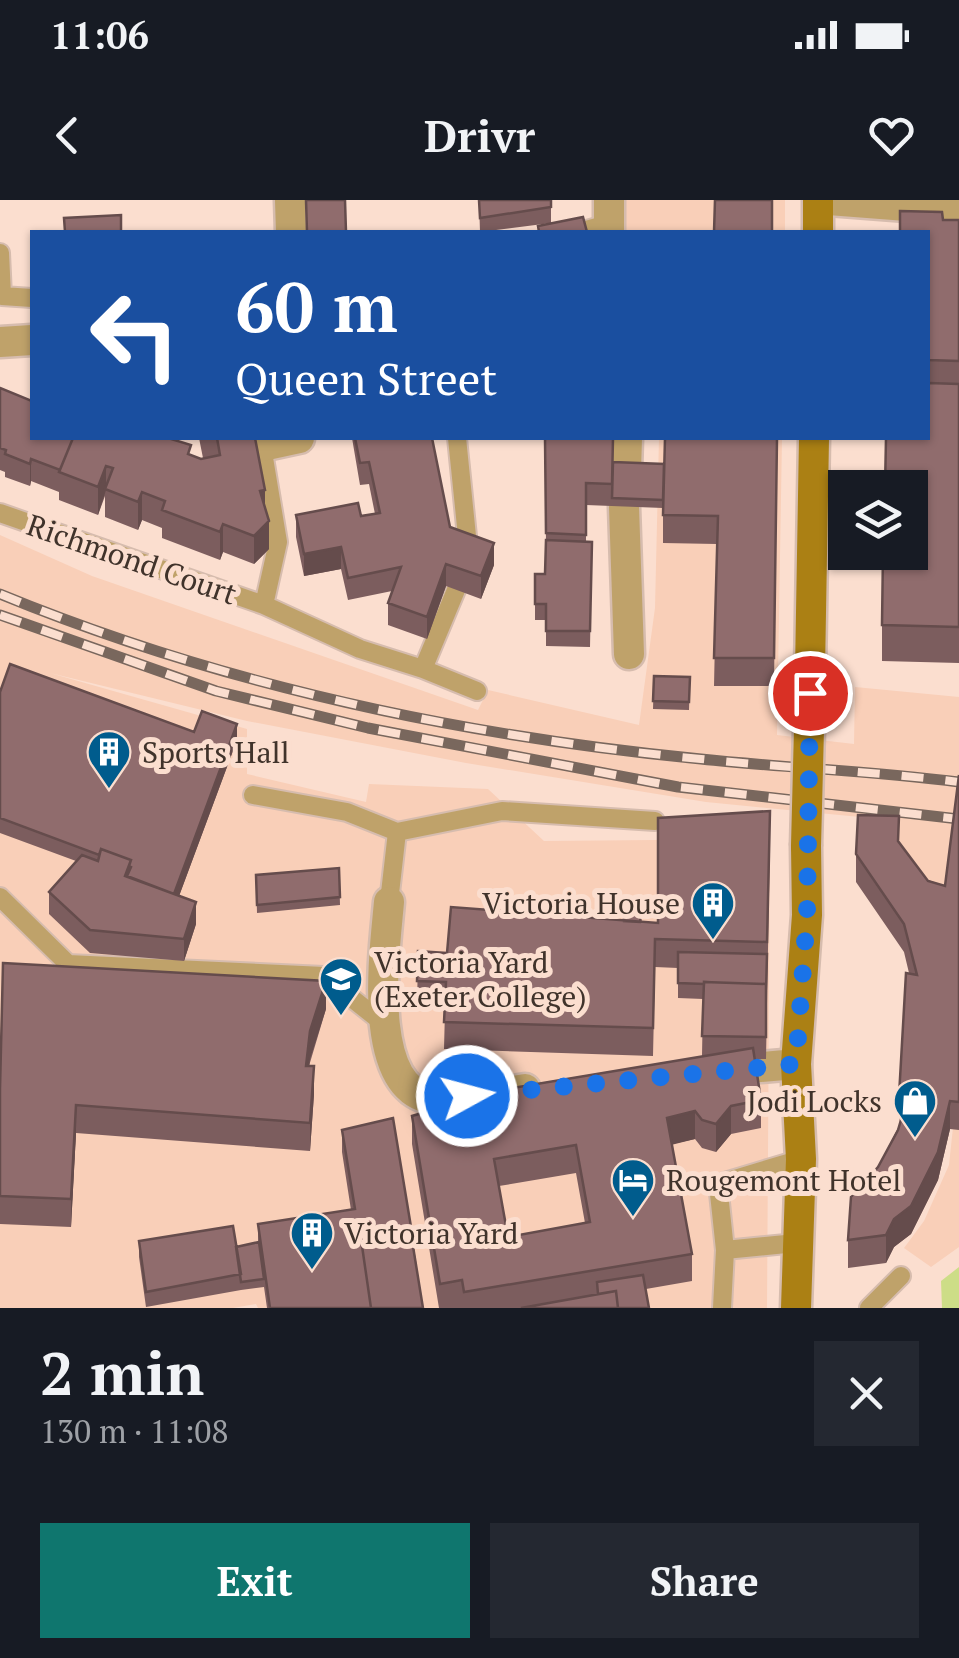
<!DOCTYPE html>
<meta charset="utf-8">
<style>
body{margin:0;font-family:"PT Serif",serif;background:#242831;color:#f1f3f6;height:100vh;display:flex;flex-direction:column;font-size:38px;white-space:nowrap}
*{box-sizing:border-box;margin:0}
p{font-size:32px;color:#9ea1a6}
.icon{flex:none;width:55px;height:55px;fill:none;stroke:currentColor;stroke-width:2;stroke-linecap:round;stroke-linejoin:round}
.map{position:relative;height:1108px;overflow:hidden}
.drawer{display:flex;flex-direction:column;background:#171b24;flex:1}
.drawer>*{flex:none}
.banner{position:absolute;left:30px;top:30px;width:900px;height:210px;border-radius:0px;box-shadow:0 2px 8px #0004;background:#1a4fa0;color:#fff;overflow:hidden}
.fabs{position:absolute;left:828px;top:270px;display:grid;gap:20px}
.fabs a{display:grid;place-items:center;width:100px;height:100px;border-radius:0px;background:#171b24;box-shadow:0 2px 8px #0004;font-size:50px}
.pin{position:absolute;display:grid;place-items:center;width:85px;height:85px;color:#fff;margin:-42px;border:5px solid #fff;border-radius:50%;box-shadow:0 2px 10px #0007}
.me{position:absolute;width:110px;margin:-55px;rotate:83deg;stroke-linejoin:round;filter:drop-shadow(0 0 8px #0008)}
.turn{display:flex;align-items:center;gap:35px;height:210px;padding:0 40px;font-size:45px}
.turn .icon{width:130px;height:130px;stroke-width:2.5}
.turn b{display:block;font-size:70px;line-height:85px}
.round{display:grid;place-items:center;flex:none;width:105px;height:105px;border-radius:0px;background:#242831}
.summary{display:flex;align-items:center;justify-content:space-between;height:170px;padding:0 40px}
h1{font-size:60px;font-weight:800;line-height:75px}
.cta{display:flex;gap:20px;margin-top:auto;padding:20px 40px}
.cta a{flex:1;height:115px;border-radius:0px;background:#0f766e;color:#fff;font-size:40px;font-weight:800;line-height:115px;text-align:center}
.cta a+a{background:#242831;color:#f1f3f6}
.status{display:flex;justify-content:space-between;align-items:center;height:70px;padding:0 50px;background:#171b24;direction:ltr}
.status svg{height:28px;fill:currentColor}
header{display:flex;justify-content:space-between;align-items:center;height:130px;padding:0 40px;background:#171b24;font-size:45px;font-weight:800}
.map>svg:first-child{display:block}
.built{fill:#f9cfb8}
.green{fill:#cddd87}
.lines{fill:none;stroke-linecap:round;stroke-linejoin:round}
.lane-casing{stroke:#d6bcae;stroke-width:22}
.street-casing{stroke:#d6bcae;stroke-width:35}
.secondary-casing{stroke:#d6bcae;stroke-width:35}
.lane{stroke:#bfa26a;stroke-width:18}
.street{stroke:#bfa26a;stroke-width:30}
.secondary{stroke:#ab8014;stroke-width:30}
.rail-casing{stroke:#79675d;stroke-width:11}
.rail{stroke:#fbdecf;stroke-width:8;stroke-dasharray:22;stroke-linecap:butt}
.secondary-bridge-casing{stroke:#d6bcae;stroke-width:35;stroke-linecap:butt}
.secondary-bridge{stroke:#ab8014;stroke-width:30}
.wall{fill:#7c5d5e;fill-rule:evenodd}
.shaded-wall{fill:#654c4c}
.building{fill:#906c6d;stroke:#654c4c;stroke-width:2.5;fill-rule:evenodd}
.route{stroke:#1a73e8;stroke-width:18;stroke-dasharray:0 32.4}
.labels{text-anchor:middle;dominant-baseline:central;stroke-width:10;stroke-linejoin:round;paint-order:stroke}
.street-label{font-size:30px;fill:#40332b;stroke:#fbdecf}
.poi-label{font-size:30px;fill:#40332b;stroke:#fbdecf;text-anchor:start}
</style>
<div class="status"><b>11:06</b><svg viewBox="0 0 49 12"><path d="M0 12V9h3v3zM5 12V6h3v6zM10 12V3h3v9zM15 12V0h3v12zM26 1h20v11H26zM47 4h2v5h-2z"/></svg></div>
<header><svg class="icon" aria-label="back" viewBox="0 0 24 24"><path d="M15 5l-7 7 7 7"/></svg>Drivr<svg class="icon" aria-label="heart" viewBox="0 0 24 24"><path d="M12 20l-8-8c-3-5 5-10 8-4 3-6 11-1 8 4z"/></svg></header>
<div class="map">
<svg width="959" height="1108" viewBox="0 0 959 1108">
<rect width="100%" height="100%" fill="#fbdecf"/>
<!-- built -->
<path class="built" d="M626,0h159v32h-159z
M659,238h123l-5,297 77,9 1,-57 104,10v550l-28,20 -27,-19 20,-27 25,-56 5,-47 -55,6 7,-123 44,6 -49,-140 -1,-24 -42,-2 2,-24 -154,-15 -240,-39 -219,-42 -197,-48 197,56v45l119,28 3,-18 119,5 56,52 226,-2 -3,469h-509l-2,-4 -23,4h-233v-773l92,41 386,134 10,-20 151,35 16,-117z"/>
<!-- green -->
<path class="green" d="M959,1067v41h-17l-1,-27z"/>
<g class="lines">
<!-- lane casing -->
<g class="lane-casing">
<path id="lane" d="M579,32l29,-8
M0,53l2,43 30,2
M457,238l12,118
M262,246l16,96 -14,63
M0,313l264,92 96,44 63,20 33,-79
M423,469l54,22
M253,595l94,17 50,20 105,-21 153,10
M0,697l68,67 256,12 59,47
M389,702l8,-70
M725,1050l71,-7
M722,1108l3,-58 -7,-66 83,-25
M869,1108l32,-32"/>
</g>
<!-- street casing -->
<g class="street-casing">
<path id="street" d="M290,0l1,32
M829,0l130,10
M609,32v-32
M0,142l32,-2
M262,246l37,-8
M626,270l1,-32
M624,307l5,147
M389,702c-4,47 -24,186 43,197 27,5 65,-6 93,-10
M715,871l81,-7"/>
</g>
<!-- secondary casing -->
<g class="secondary-casing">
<path id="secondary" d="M818,32v-32
M809,529l5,-291
M796,1108l5,-149 -5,-95 11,-149 -1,-69"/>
</g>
<!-- lane -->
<use href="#lane" class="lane"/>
<!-- street -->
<use href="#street" class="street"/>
<!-- secondary -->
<use href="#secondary" class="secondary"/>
<!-- rail casing -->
<g class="rail-casing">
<path id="rail" d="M0,394c222,91 462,142 701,165 86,9 172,12 258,23
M0,415l216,76 152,37 310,59 281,32"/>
</g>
<!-- rail -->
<use href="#rail" class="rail"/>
<!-- secondary-bridge casing -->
<g class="secondary-bridge-casing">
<path id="secondary-bridge" d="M806,646l3,-117"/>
</g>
<!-- secondary-bridge -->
<use href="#secondary-bridge" class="secondary-bridge"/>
</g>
<!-- wall -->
<path class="wall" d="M479,0h72v23l-71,9z
M943,20h16v443l-77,-2v-36l46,-187v-206z
M0,188l32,50 159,17 10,4 2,-1 -4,-20h56l10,71 4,40 -15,15 -31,-12 -3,8 -58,-22v-10l-20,-8 -4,10 -33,-13v-21l-7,19 -39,-15v-8l-28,-11 -1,5 -25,-9v-5l-5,-2z
M352,238h80l18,89 44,38 -13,34 -35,-13 -19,53 -39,-14v-22l4,-12 -44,9 -7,-31 -37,7 -8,-39v-22l65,1 14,-2 -6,-30 -9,1z
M545,238l68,24 51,2 113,-26 -3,248h-60l3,-142 -54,-1v-35l-77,-3v37h6l-2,105 -44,-1v-26h-11v-31l10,-15 1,-31z
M654,476l36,1 -1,33 -36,-1z
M0,492l237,48 -58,156 17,28 -12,37 -94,-8 -41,-39v-22l27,-31 -76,-28z
M959,575v355l-9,-1 -12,51 -27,54 -17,13 -8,16 -38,5v-28l30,-73 22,-43 -1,-28 10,-123 -5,-21 -48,-70v-28l89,32z
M770,639l-4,220h-11l6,41v28l-30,6 -15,18 -14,-4 -7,-9 -23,5 20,110v27l-46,8 3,19h-210l-27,-164v-28l290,-60 1,-57 -25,-1v-30l-23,-1 -2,89 -209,-7 1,-39 -28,-1 1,-58 29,2 194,-31 17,1zM576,973l9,50 -77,14 -9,-51z
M339,668l1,37 -83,8 -1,-38z
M326,809l-17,57 5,28 -4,57 -234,-18 -5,94 -71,-3v-135z
M342,930l69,97 12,81h-156l-3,-21 -23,3 -95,17 -7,-50v-16l97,6 22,-4v-19l93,-14 -9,-58z"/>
<!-- shaded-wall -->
<path class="shaded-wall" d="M31,259v22l-1,5v-22z
M106,266v24l-8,25v-28z
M265,290v28l-5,-27z
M142,292v28l-4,10v-28z
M269,321v28l-15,15v-28z
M223,324v28l-3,8v-28z
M494,343v22l-13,34v-23z
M341,347v22l-37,7v-22z
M446,364v22l-19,53v-22z
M237,524v16l-65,175v-15z
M196,702v22l-12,37v-22z
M326,781v28l-16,50 -4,35v-28l4,-35z
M314,866v28l-4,57v-28z
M950,901v28l-12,51 -27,54 -17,13 -8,16v-28z
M76,905v28l-5,94v-28z
M731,906v28l-15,18v-28z
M695,911v28l-28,7v-28z"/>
<!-- building -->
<path class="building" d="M306,0h39l1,32h-39z
M479,0h72v7l-71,11z
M715,0h57v32h-58z
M900,11l42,1 1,8h16v141l-31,-1v-128h-28z
M121,15v17h-56l-1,-14z
M583,17l4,15h-48l-1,-6z
M928,183l31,1v243l-77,-2 1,-73h27v-64h-25l1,-50h42z
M0,188l32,13v37h41l-13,32 -29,-11 -1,5 -25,-10 1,-4 -6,-2z
M73,238h95l23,7 -3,9 13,5 19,-4 -3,-17h38l10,52 -5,1 9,30 -15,15 -31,-12 -3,8 -58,-22 3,-9 -23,-9 -4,10 -33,-13 8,-21 -7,-2 -8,21 -39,-15z
M355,238h77l18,89 44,16 -13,33 -35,-12 -19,53 -39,-14 13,-36 -53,11 -7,-31 -37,7 -8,-39 62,-12 3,13 19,-3 -11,-51 -9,1z
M545,238h68l-1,46 -26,-1v52l-40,-2z
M665,238h112l-3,220h-60l4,-142 -55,-1z
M613,262l51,2 -1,36 -51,-2z
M546,340l46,2 -2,89h-44v-27h-11v-30h10z
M10,464l184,68 8,-21 35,13 -63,170 -47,-18 4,-9 -2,-1 2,-6 -30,-11 -2,6 -99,-37v-126z
M654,476l36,1 -1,25 -36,-1z
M959,575v327l-9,-1 -12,51 -27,54 -17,13 -8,16 -38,5 3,-43 27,-30 20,-37 10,-34h-9l7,-123 11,2 -13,-51 -48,-70 2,-39 41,1 -1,25 30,40 17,5z
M770,611l-3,131 -112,-3 -2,89 -209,-6 2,-40 -29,-1 1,-30 29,2 4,-46 207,16v-105z
M101,649l30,11 -6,16 71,26 -12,37 -94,-9 -41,-38 33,-37 16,6z
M339,668l1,29 -83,8 -1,-30z
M624,714l17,1 -1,7 -16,-1z
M678,752l89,2 -1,37v-7l-62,-2v2l-26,-1z
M3,763l323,18 -16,50 -4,35h8l-4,57 -234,-18 -5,94 -71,-3v-107z
M704,782l62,2v53l-64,-1z
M753,848l8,52 -30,6 -15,18 -14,-4 -7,-9 -28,7 25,136 -228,38 -2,-12 -22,4 -28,-168 88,-26zM576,945l14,77 -82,15 -14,-78z
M393,918l18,109 -51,5 11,76h-101l-12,-84 97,-15 -13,-79z
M233,1026l8,48 -95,18 -7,-51z
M411,1034l12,74h-52l-10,-69z
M259,1042l5,37 -23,3 -5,-35z
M643,1075l6,33h-31l-2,-17 -18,3 -1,-12z
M616,1091l2,17h-97z"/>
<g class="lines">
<!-- route -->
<path class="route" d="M467,896l329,-32 11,-149 3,-222"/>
</g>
<!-- icons -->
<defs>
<g id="building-pin" transform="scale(2.25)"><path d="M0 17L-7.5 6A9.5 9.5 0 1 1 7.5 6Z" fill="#005c8d" stroke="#fbdecf"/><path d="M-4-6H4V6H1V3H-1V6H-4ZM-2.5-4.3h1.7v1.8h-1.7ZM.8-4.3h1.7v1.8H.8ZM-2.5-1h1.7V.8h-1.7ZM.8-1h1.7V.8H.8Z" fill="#fff"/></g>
<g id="university-pin" transform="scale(2.25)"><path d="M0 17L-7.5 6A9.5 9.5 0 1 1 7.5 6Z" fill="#005c8d" stroke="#fbdecf"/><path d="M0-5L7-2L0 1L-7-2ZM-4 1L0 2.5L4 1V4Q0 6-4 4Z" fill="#fff"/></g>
<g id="shop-pin" transform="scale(2.25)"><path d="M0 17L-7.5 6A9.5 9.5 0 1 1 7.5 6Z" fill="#005c8d" stroke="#fbdecf"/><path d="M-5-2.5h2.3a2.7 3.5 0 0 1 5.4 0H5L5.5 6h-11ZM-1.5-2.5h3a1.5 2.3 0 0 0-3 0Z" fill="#fff"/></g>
<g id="hotel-pin" transform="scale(2.25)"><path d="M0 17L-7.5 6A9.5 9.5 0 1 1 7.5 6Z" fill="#005c8d" stroke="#fbdecf"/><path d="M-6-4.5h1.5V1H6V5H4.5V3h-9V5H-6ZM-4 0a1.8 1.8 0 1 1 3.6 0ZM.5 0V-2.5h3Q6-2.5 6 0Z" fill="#fff"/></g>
</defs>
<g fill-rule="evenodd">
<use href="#building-pin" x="109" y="552"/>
<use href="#building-pin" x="713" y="703"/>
<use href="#university-pin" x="341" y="779"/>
<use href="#shop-pin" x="915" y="901"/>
<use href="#hotel-pin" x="633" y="980"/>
<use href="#building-pin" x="312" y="1033"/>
</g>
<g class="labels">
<!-- street labels -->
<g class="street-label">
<text transform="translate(132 359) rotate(19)">Richmond Court</text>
</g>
<!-- poi labels -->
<g class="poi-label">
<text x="142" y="552">Sports Hall</text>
<text x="680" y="703" text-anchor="end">Victoria House</text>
<text x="374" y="762">Victoria Yard<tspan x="374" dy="34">(Exeter College)</tspan></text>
<text x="882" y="901" text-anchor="end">Jodi Locks</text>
<text x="666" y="980">Rougemont Hotel</text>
<text x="344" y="1033">Victoria Yard</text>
</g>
</g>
</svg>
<div class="fabs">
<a><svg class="icon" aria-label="layers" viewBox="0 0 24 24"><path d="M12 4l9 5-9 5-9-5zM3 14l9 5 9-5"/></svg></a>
</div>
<div class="pin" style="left:810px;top:493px;background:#d93025"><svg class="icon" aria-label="arrive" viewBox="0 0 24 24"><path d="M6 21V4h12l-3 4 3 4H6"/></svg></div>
<svg class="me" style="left:467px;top:896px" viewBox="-20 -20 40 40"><circle r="17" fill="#1a73e8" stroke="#fff" stroke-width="3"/><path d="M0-11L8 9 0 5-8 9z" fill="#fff"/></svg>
<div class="banner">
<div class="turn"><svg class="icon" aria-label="left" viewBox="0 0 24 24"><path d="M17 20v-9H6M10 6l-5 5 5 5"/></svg><div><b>60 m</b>Queen Street</div></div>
</div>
</div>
<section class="drawer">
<div class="summary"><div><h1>2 min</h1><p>130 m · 11:08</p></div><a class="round"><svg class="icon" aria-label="close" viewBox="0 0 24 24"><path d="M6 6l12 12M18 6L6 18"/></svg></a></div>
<div class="cta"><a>Exit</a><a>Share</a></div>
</section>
